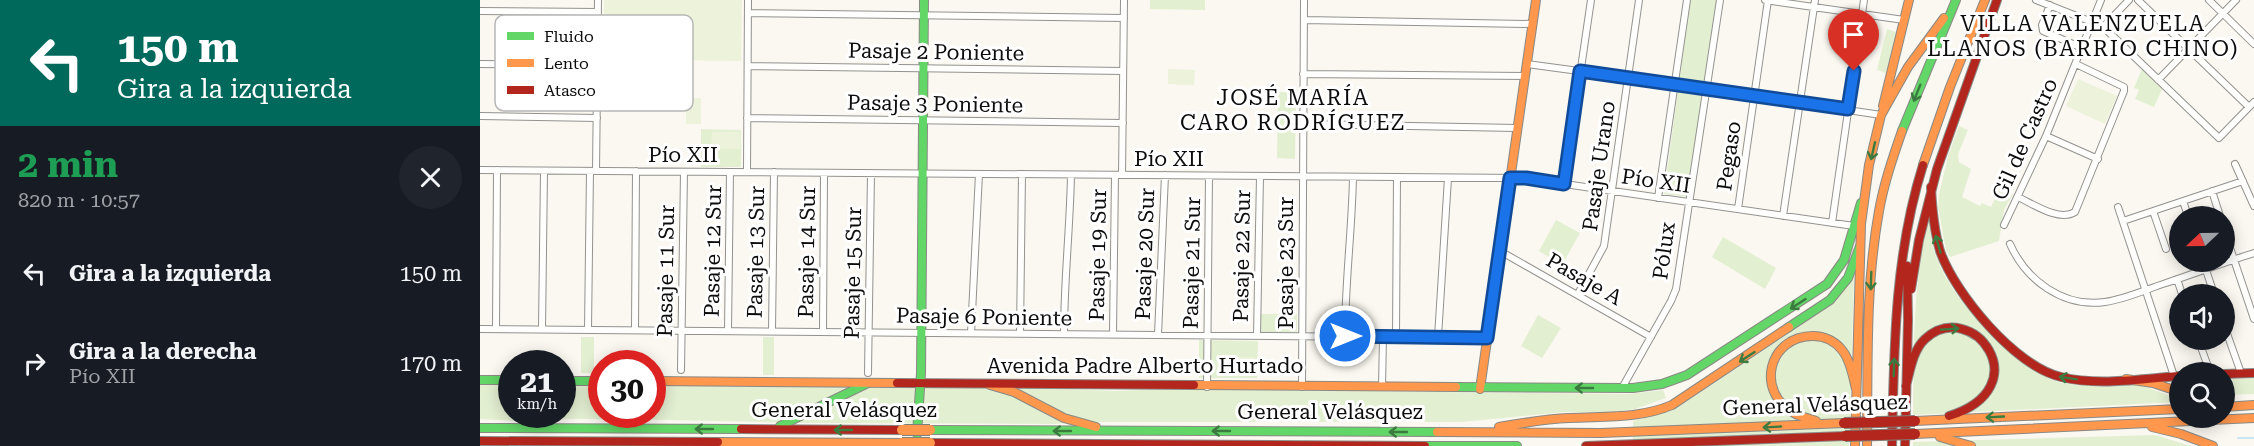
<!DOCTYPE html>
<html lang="es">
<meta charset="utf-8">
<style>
body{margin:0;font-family:"Roboto Serif",serif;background:#20242c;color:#f1f3f6;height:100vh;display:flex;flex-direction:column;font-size:22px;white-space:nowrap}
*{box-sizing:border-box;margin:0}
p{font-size:20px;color:#9ea1a6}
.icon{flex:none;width:33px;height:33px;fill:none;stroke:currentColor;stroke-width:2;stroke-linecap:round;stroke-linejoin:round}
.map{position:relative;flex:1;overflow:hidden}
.sheet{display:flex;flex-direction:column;background:#171b24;width:480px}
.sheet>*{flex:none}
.banner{background:#00695c;color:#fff;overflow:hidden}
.needle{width:39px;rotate:248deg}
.tools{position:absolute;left:1689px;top:206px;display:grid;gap:12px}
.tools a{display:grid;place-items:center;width:66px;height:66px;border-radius:50%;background:#171b24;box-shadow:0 3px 15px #0003;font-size:30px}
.speed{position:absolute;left:18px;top:350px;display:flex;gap:12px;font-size:30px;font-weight:700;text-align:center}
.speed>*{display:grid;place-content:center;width:78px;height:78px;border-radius:50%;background:#171b24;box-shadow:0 3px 15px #0003;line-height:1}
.speed small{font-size:15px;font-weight:400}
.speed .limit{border:9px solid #d22;background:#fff;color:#111}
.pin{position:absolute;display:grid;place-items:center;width:51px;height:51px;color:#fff;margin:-62px -26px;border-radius:50% 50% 50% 0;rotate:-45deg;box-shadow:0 0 6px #0007}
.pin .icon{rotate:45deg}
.me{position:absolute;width:66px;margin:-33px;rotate:90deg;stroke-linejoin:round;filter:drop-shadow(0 0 4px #0008)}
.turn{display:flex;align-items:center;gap:21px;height:126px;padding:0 18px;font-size:27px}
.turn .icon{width:78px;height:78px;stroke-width:2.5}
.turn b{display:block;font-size:42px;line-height:51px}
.round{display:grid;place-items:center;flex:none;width:63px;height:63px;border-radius:32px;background:#20242c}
.summary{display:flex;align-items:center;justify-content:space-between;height:102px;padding:0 18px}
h1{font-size:36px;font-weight:700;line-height:45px;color:#1e9e55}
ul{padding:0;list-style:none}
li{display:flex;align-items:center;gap:18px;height:90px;padding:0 18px}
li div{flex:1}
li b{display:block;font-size:22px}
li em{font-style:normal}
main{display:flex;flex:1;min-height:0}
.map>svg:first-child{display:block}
.green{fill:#e3efd1}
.pitch{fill:#edf2db}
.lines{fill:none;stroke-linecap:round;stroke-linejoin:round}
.stream{stroke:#c8e5f2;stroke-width:2}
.street-casing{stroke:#93928f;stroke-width:8}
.fast-casing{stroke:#8a8985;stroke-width:10}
.slow-casing{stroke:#8a8985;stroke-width:10}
.jam-casing{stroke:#8a8985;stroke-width:10}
.street{stroke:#fefefd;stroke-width:6}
.fast{stroke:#63d668;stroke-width:8}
.slow{stroke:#ff974d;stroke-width:8}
.jam{stroke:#b3261e;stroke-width:8}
.slow-bridge-casing{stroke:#80807c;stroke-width:12;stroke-linecap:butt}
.jam-bridge-casing{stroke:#80807c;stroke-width:12;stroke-linecap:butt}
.slow-bridge{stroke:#ff974d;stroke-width:10}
.jam-bridge{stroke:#b3261e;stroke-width:10}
.oneway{stroke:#3c7b3f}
.route-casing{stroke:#114b97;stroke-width:15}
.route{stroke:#1a73e8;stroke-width:10}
.labels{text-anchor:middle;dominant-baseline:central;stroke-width:6;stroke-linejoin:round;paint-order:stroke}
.street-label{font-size:21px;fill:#0c0c0c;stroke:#fff}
.neighbourhood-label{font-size:22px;letter-spacing:1.5px;fill:#0c0c0c;stroke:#fff}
.key{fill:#fff;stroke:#b6b6b6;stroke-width:1.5}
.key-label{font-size:16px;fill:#0c0c0c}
</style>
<main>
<section class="sheet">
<div class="banner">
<div class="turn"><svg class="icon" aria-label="left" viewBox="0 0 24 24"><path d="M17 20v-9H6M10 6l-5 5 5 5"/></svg><div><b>150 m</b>Gira a la izquierda</div></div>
</div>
<div class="summary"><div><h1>2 min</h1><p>820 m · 10:57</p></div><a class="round"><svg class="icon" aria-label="close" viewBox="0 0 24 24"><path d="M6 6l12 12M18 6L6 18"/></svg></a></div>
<ul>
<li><svg class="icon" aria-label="left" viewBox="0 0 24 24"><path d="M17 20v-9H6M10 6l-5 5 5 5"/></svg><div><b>Gira a la izquierda</b></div><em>150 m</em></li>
<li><svg class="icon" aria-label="right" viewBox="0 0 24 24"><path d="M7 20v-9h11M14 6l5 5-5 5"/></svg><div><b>Gira a la derecha</b><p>Pío XII</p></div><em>170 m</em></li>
</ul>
</section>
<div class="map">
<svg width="1774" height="446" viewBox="0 0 1774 446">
<rect width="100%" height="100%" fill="#faf8f0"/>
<!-- green -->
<path class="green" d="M670,0h55v10l-55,-1z
M1210,0h27l-29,197 -24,-3z
M1407,29l9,3 -10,41 -9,-3z
M1662,69l20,20 -8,18 -19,-8 4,-9 -5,-2z
M798,92h18l-1,67 -18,-1z
M1479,126l9,4 -10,24 1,8 12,7 -9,28 18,9 2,-3 9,4 9,-19 13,6 -9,16 -5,31 -49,16 -4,-7 -8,-43 1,-12 9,-39z
M221,129l40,1v37h-40z
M1076,220l24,13 -18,32 -23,-14z
M1449,220c1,8 2,18 4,27 12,43 47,77 79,105 15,12 27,24 46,30 22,6 46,2 69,2 18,1 35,9 52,15v3l-266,13c1,-65 -1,-132 16,-195z
M1243,237l53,31 -11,21 -53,-32z
M1374,275l-5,171h-216v-25l38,-10 27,-17 124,-83z
M781,314h36v18h-36z
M1058,315l23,13 -19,30 -21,-12z
M101,337h13v36h-13z
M283,337h11v38h-11z
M719,340l59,1 -1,37h-58z
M1774,378v16l-29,1v-16z
M0,385h31l1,29h50l1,-29h38l1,29h50l1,-29 356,2 104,4 58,-2 458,5 34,-4 3,8 -31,11 -22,3h-49l-102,10h-377l-32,2 -249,-1 -181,-4h-73l-30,2 -40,-2z
M1675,435l36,11h-278v-4z"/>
<!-- pitch -->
<path class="pitch" d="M124,0h138l-1,61 -137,-2z
M688,69l27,1 -1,15 -26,-1z
M1598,79l39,17 -12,28 -39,-18z
M206,98h15v26h-15z
M232,132h28v17l-29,-1z
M737,357h38v19h-38z"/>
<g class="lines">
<!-- stream -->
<path class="stream" d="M1758,438h16"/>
<!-- street casing -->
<g class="street-casing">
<path id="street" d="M1285,0l139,20
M1556,0l56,22
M1658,0l111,107
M1729,0l45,44
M1570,5l-8,20 1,6 39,17
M0,11l118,1
M268,13l376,5
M1614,18l125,120 35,-36
M824,20l228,4
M1623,27l26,-27
M0,64l117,1
M1047,64l148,20 206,31
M268,66l375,5
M823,74l222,2
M1678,80l78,-80
M0,116l117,2
M267,118l376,5
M823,124l214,4
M1566,136l52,23
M1755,164l19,42
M0,170l1043,8 331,48
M116,171l2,-171
M267,172l1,-172
M642,175l2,-175
M1084,184l27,-184
M1732,191l8,25
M1538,197c15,7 41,25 57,15l49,-121v-4l-48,-23
M1178,198l29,-198
M1703,201l5,15
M1638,207l56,169
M1258,209l30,-209
M1673,211l13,38
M1303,216l32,-216
M1643,221l120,-40
M1352,223l32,-223
M1524,225l42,-89 55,-136
M1744,230l30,89
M1530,244c16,36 53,64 95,58 21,-3 42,-13 61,-19 30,-10 59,-21 88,-30
M1020,251l151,86
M1723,261l11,33
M1697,279l5,15
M1098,294l26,-48 35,-246
M1744,325l17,48
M0,329l1007,9
M16,329l1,-159
M62,329l2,-158
M108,330l2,-159
M155,330l1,-159
M248,331l2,-159
M292,331l2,-159
M343,332l1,-159
M491,333l8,-159
M540,334l2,-160
M584,334c0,-53 6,-106 7,-159
M633,334l2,-159
M678,335l7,-160
M777,336l3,-160
M865,336c0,-53 7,-106 8,-159
M916,337l1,-160
M958,337l10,-159
M1718,339l12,33
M201,370l3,-198
M388,373l3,-200
M727,387l2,-211
M822,387l2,-387
M902,387l1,-50
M1142,388l49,-87 5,-12 44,-289"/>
</g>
<!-- fast casing -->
<g class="fast-casing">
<path id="fast" d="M1422,131l54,-131
M1309,327l41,-27 18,-22 12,-32
M0,380h32
M82,381h40
M976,387l177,1 29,-4 25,-9 140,-91 17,-24 17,-57
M300,426l88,-43
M0,428l261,1
M450,430l507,2
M437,434l4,-61 3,-373
M945,446h92"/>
</g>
<!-- slow casing -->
<g class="slow-casing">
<path id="slow" d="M1403,106l26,-106
M1401,115l27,-48 36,-49
M1443,165l27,-78 35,-87
M1646,379l27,4 27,9
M172,381l245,2
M510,385l24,7 50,26 32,9
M714,385l262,2
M1000,389l56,-389
M1744,407l30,-2
M1336,421c-7,-3 -16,-4 -22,-8 -39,-21 -26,-77 19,-77 11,0 22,5 29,14 8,10 11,26 14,39
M1435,421l265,-12
M1019,427c23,-4 47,-8 70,-9 36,-2 70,1 103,-13l117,-78
M1672,427l29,7 32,12
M957,432l164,1 243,-10
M1435,434l339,-16
M1460,437l31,9
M238,442l184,1
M1375,446l6,-222 8,-59 12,-50
M1387,446c1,-78 -2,-158 12,-235 5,-28 14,-54 23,-80"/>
</g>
<!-- jam casing -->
<g class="jam-casing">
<path id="jam" d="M1451,187c1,22 3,43 9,64 15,43 75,115 121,126 38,9 80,2 119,-1
M1427,266l1,54
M1431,289l8,-49 18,-71 60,-169
M1744,374l30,-1
M417,383l297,2
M1426,386c4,-15 7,-36 19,-47 47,-43 116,48 24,77
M261,429l161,1
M0,441l238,1
M450,443l495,3
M1106,446l259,-10
M1412,446c2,-95 2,-189 31,-281
M1425,446l3,-126"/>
</g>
<!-- street -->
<use href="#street" class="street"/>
<!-- fast -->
<use href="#fast" class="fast"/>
<!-- slow -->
<use href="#slow" class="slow"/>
<!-- jam -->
<use href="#jam" class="jam"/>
<!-- slow-bridge casing -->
<g class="slow-bridge-casing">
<path id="slow-bridge" d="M422,430h28
M422,443h28"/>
</g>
<!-- jam-bridge casing -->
<g class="jam-bridge-casing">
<path id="jam-bridge" d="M1364,423l71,-2
M1365,436l70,-2"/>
</g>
<!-- slow-bridge -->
<use href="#slow-bridge" class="slow-bridge"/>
<!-- jam-bridge -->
<use href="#jam-bridge" class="jam-bridge"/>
</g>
<!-- one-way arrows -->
<defs><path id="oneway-shaft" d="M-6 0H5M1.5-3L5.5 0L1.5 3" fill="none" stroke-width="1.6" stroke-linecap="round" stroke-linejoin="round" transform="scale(1.5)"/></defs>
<g class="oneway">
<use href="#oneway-shaft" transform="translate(1437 93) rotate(112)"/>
<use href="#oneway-shaft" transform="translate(1393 151) rotate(103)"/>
<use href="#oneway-shaft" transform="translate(1458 244) rotate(-106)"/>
<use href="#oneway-shaft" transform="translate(1391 281) rotate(92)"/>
<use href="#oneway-shaft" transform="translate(1318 304) rotate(147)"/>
<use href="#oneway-shaft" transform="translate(1470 329) rotate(-4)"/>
<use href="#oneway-shaft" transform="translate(1267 357) rotate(147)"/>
<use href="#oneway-shaft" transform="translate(1414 367) rotate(-88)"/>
<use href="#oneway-shaft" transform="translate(1588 378) rotate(-171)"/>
<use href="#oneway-shaft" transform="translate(1104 388) rotate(180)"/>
<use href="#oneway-shaft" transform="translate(1515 417) rotate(177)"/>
<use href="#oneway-shaft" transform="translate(1292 427) rotate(177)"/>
<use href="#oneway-shaft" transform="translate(224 429) rotate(-180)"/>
<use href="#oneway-shaft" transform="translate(363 430) rotate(-180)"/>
<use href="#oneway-shaft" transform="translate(582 431) rotate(-180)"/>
<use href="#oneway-shaft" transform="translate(741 431) rotate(180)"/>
<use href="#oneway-shaft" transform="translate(918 432) rotate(-180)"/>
</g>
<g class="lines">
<!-- route casing -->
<g class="route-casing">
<path id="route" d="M865,336l142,2 23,-160h16l38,6 16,-113 268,38 6,-38"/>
</g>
<!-- route -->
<use href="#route" class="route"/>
</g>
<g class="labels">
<!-- street labels -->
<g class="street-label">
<text transform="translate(456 52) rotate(1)">Pasaje 2 Poniente</text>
<text transform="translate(455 104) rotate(1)">Pasaje 3 Poniente</text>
<text transform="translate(1545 139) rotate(-66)">Gil de Castro</text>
<text x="203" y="155">Pío XII</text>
<text transform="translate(1249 156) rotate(-82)">Pegaso</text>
<text x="689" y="159">Pío XII</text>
<text transform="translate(1119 166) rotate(-82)">Pasaje Urano</text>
<text transform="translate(1176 181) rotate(8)">Pío XII</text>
<text transform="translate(233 251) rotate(-89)">Pasaje 12 Sur</text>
<text transform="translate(1184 251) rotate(-82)">Pólux</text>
<text transform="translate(276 252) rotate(-89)">Pasaje 13 Sur</text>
<text transform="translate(327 252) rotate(-89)">Pasaje 14 Sur</text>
<text transform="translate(665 254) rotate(-88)">Pasaje 20 Sur</text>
<text transform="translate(618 255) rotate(-89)">Pasaje 19 Sur</text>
<text transform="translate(762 256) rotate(-89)">Pasaje 22 Sur</text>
<text transform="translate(712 263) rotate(-89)">Pasaje 21 Sur</text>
<text transform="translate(806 263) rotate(-90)">Pasaje 23 Sur</text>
<text transform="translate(186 271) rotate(-89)">Pasaje 11 Sur</text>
<text transform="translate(373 273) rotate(-89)">Pasaje 15 Sur</text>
<text transform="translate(1104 279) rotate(30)">Pasaje A</text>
<text transform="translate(504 317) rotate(1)">Pasaje 6 Poniente</text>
<text x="665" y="366">Avenida Padre Alberto Hurtado</text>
<text transform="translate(1335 405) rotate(-2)">General Velásquez</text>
<text x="364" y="410">General Velásquez</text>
<text x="850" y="412">General Velásquez</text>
</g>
<!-- neighbourhood labels -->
<g class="neighbourhood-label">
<text x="1603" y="23">VILLA VALENZUELA<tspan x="1603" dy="25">LLANOS (BARRIO CHINO)</tspan></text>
<text x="813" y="97">JOSÉ MARÍA<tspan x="813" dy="25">CARO RODRÍGUEZ</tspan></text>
</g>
</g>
<!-- legend -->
<rect x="15" y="15" width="198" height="96" rx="9" class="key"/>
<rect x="27" y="32" width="27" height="8" fill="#63d668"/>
<rect x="27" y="59" width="27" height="8" fill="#ff974d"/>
<rect x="27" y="86" width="27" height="8" fill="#b3261e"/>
<g class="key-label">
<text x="64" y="42">Fluido</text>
<text x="64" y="69">Lento</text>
<text x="64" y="96">Atasco</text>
</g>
</svg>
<div class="tools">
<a><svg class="needle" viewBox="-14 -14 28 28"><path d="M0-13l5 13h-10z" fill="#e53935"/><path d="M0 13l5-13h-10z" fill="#9ea1a6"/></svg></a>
<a><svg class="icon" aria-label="sound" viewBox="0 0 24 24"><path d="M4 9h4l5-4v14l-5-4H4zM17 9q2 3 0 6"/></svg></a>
<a><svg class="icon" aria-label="search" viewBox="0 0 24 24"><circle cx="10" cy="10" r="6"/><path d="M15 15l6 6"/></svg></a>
</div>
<div class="speed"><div>21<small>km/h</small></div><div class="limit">30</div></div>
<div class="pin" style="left:1374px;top:71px;background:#d93025"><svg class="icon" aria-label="arrive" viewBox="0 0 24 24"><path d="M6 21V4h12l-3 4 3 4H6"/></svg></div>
<svg class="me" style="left:865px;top:336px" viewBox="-20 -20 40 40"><circle r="17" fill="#1a73e8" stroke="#fff" stroke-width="3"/><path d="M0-11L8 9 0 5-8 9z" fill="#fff"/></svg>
</div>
</main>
